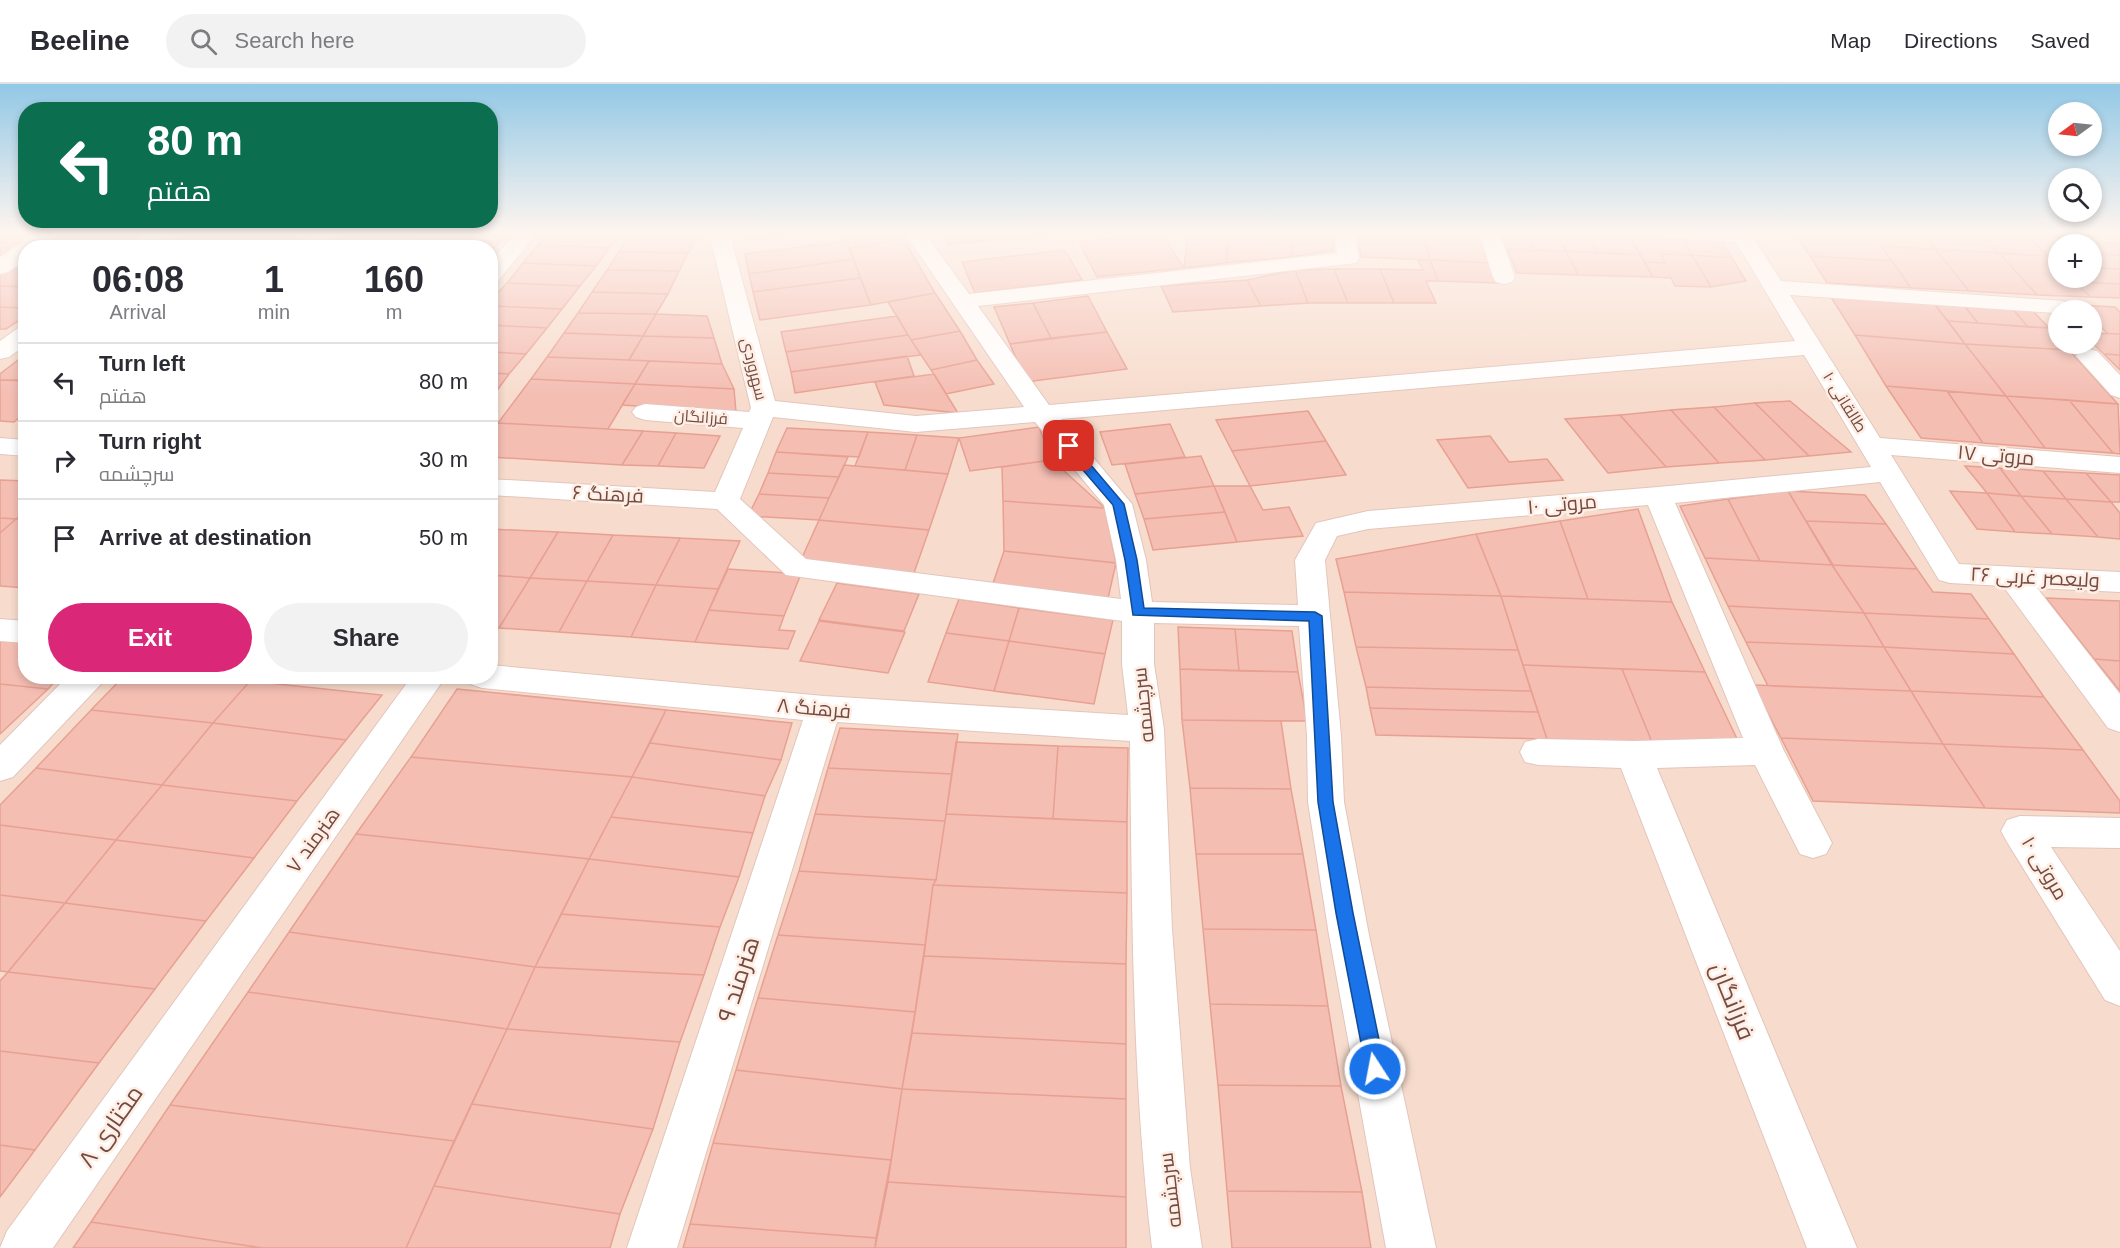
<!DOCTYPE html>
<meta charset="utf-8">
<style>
body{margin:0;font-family:Helvetica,Cairo,sans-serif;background:#f2f2f3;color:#2b2b33;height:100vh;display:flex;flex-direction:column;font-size:22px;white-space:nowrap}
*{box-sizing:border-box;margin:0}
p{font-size:20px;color:#7c7c81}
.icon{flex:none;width:33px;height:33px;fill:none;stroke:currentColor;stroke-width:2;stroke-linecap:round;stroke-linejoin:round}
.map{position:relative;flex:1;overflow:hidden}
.panel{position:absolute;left:18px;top:156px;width:480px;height:444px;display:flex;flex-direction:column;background:#fff;border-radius:24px;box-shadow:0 3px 9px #0003}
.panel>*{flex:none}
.hud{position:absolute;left:18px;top:18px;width:480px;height:126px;border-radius:24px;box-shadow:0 3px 9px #0003;background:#0b6e4f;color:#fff;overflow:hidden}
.needle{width:39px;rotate:255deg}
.controls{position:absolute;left:2048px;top:18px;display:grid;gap:12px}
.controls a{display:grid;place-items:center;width:54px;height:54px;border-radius:50%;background:#fff;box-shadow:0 3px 9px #0003;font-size:30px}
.pin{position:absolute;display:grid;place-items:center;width:51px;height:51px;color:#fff;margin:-26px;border-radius:12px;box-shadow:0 3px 9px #0006}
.me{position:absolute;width:66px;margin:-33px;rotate:349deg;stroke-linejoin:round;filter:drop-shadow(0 0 4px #0008)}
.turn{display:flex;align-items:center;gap:21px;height:126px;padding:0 30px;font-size:27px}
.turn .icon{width:78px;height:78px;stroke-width:2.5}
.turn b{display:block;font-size:42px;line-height:51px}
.eta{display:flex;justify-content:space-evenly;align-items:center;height:102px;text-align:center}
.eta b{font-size:36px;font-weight:700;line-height:42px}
.primary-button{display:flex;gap:12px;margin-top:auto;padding:12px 30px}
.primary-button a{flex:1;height:69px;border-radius:36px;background:#db2777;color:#fff;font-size:24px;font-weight:700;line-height:69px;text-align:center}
.primary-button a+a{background:#f2f2f3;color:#2b2b33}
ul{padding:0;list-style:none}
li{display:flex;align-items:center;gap:18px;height:78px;padding:0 30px;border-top:2px solid #e1e1e2}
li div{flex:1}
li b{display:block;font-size:22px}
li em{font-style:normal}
header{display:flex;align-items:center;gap:36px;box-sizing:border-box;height:84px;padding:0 30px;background:#fff;border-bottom:2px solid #e1e1e2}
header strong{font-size:28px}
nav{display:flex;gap:33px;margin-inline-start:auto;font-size:21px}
.search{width:420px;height:54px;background:#f2f2f3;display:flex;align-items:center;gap:15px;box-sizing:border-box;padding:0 21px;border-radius:33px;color:#7c7c81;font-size:22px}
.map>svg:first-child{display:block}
.residential{fill:#f7dccd;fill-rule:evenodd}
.building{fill:#f4beb3;stroke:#e8a092;stroke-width:1.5}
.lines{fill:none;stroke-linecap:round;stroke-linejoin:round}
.minor-casing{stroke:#e3c5bc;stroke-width:2}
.minor{fill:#fff;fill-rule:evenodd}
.route{fill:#1a73e8;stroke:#114b97;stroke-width:1.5}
.labels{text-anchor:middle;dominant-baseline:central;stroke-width:5;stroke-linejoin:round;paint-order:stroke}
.far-street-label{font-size:16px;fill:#734b44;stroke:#ffeee4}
.street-label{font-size:20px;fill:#734b44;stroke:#ffeee4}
.near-street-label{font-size:24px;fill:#734b44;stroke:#ffeee4}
</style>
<header>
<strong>Beeline</strong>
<div class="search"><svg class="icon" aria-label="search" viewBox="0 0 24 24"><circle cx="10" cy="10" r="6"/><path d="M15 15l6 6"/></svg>Search here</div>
<nav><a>Map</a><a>Directions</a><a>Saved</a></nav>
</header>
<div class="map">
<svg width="2120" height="1164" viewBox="0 0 2120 1164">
<rect width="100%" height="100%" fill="#fde9dc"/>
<!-- residential -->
<path class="residential" d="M0,148h2120v1016h-2120zM2058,160h33v34h-33zM26,164h464v428h-464zM2058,226h33v34h-33z"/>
<!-- building -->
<path class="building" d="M0,148h43l-18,12 -25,-1z
M60,148h80l-21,15 -78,-2z
M189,148h44l65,2 -16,14 -114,-1z
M345,148h80l-16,16h-81z
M425,148h84l-9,10 -82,-3z
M549,148h35l36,1 -11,15 -71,-3z
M632,148h68l-12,21 -69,-1z
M748,148h52l-49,7z
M844,148h55l5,8 -55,8z
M966,148h25l3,8 -46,4 -3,-11z
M1009,148h65l-68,7z
M1188,148h42l-4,31 -42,5z
M1230,148h63v6l-64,-4z
M1293,148h40v18l-41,7z
M1357,148h66l2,8 -67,-4z
M1423,148h55l12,31 -60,-3z
M1500,148h27l8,18 -28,-1z
M1527,148h29l10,19 -31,-1z
M1556,148l32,1 9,20 -31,-2z
M1793,148h77l5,6 -81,-5z
M1870,148h51l14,17 -54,-3z
M1921,148h56l22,21 -64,-4z
M1977,148h46l25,24 -49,-3z
M2023,148h46l14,12h-25v13l-10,-1z
M2069,148l51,1v11l-39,-1z
M1588,149l41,2 11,20 -43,-2z
M1794,149l81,5 17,23 -82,-5z
M1162,150l22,34 -87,9 -18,-35z
M1229,150l64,4 -1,19 -66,6z
M1629,151l53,2 10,18 -31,-1 4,9 -20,-1z
M1358,152l67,4 5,20 -69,-3z
M1682,153l39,3 11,18 -40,-3z
M418,155l82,3 -10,9v-3h-81z
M904,156l31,53 -64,12 -22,-57z
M847,157l7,18 -105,15 -4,-20z
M0,159l25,1 -25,16z
M2081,159l39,1v11l-27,-1 -2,-10z
M41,161l78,2 -83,1z
M538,161l71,3 -13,18 -73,-3z
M1881,162l54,3 34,42 -58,-3z
M1507,165l59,2 12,24 -61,-2z
M1935,165l64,4 38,42 -68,-4z
M1065,166l17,30 -107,13 -13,-31z
M1566,167l74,4 13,22 -75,-2z
M619,168l69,1 -9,18 -72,-1z
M1999,169l49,3 10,11v11h11l22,19 -54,-2z
M1661,170l31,1 19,32 -36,-1 -4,-8 -18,-1 -8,-15 20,1z
M2093,170l27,1v14l-23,-1 -6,-5v-5l8,1z
M1692,171l40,3 14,23 -35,6z
M1810,172l82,5 19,27 -84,-5z
M854,175l6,19 -107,14 -4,-18z
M1418,176h12l8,21h-12l10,22h-42l-14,-34 43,1z
M1430,176l60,3 7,20 -59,-2z
M523,179l73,3 -16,20 -73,-3z
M10,181h16v22l-26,-1v-14z
M2091,184l29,1v15l-46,-2 -5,-4h22z
M1334,185h46l14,34h-46z
M1334,185l14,34h-40l-13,-33z
M607,186l72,1 -11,23 -76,-2z
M1295,186l13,33 -47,3 -14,-26z
M860,194l11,27 -111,15 -7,-28z
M1247,196l14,26 -88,6 -12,-26z
M2074,198l46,2v14l-29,-1z
M507,199l73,3 -18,23 -72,-3v-5z
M0,202l26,1v21l-26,-1z
M592,208l76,2 -12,20 -78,-1z
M935,209l25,38 -49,9 -23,-38z
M1829,210l103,7 33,43 -110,-9z
M1088,212l19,36 -56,6 -18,-35z
M1932,217l30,2 16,20 -30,-2z
M1033,219l18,35 -41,6 -16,-37z
M1962,219l48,3 18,21 -50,-4z
M2079,221l36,2 5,5v22h-12l-17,-17v-7h-7z
M490,222l72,3 -15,19 -57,-3z
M2010,222l20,2 19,20 -21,-1z
M0,223l26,1v8l-20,13h-6z
M578,229l78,1 -13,22 -79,-3z
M656,230l51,2 7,22 -71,-2z
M897,232l11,19 -122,17 -5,-20z
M1948,237l101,7 9,10v6h5l6,6 -104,-6z
M490,241l57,3 -21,26 -36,-2z
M960,247l17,29 -46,10 -20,-30z
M1107,248l20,37 -101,13 -16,-38z
M564,249l79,3 -14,24 -82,-3z
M2091,249l29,1v21l-16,-1 -13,-12z
M908,251l13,20 -130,17 -5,-20z
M1855,251l110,9 41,52 -120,-10z
M643,252l71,2 8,26 -93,-4z
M1965,260l104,6 49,54 -112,-8z
M490,268l36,2 -17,20 -19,-1z
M26,270v27l-26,-1v-6z
M2104,270l16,1v15z
M907,272l7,20 -119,17 -4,-21z
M547,273l82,3 20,1 -14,23 -104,-5z
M977,276l17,24 -48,10 -15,-24z
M649,277l73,3 12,25 -99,-5z
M490,289l19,1 -16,22h-3z
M934,290l24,39 -74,-8 -9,-23z
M531,295l104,5 -27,45 -110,-6z
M0,296h26v32l-12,10 -14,-1z
M635,300l99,5 2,23 -114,-7z
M1886,302l61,5 36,52 -62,-5z
M1947,307l59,5 39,52 -62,-5z
M2006,312l63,4 44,53 -68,-5z
M2069,316l49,4 2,50 -7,-1z
M1790,317l61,51 -42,4 -54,-53z
M1755,319l54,53 -44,4 -51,-53z
M1714,323l51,53 -46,3 -48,-53z
M1671,326l48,53 -53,4 -46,-52z
M1308,327l18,30 -94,10 -16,-31z
M1620,331l46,52 -58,6 -43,-54z
M498,339l110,6 35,2 -21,34 -132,-8v-24z
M1170,340l15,33 -73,8 -12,-33z
M1039,343l13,33 -82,11 -11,-33z
M787,344l81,4 -9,25 -83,-5z
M643,347l33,2 -18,33 -36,-1z
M868,348l49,3 -12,35 -50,-4z
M676,349l44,3 -16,32 -46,-2z
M917,351l42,3 -11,36 -43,-4z
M1490,352l19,26 38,-3 16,21 -95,8 -31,-48z
M1326,357l20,34 -96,11 -18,-35z
M776,368l72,5 -9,20 -71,-4z
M1201,372l13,30 -79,8 -10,-30z
M1052,376l53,48 -102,-7 -1,-34z
M844,381l104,9 -19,56 -110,-10z
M1965,382l35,2 21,28 -34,-3z
M2000,384l43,3 23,28 -45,-3z
M2043,387l43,2 25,29 -45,-3z
M768,389l71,4 -10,21 -70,-4z
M2086,389l34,2v27h-9z
M0,396l26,1v30l-10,8 -16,-1z
M1214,402l11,26 -81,7 -9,-25z
M1214,402h36l13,24 26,-3 14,29 -66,6z
M1788,407l77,4 21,29 -80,-3z
M1788,407l44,74 -72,-4 -32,-62z
M1950,407l37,2 28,39 -38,-3z
M1987,409l34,3 31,38 -37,-2z
M759,410l70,4 -10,22 -71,-4z
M2021,412l45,3 32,38 -46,-3z
M1728,415l32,62 -55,-3 -25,-52z
M2066,415l45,3 9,11v26l-22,-2z
M1003,417l102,7 11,55 -112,-12z
M1638,425l34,93 -84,-3 -28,-78z
M1225,428l12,30 -84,8 -9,-31z
M0,434l16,1 -16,14z
M16,435h10v69l-26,-2v-53z
M819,436l110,10 -15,43 -114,-11z
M1560,437l28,78 -87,-3 -25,-62z
M1806,437l80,3 31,45 -84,-4z
M490,445l68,3 -28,46 -40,-3z
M558,448l55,3 -26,46 -57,-3z
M1476,450l25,62 -157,-4 -8,-33z
M613,451l67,3 -24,47 -69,-4z
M680,454l60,3 -22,48 -62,-4z
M1004,467l112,12 -9,40 -116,-14z
M1705,474l128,7h-1l32,48 -136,-7z
M1832,481l85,4 16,23 38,2 18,25 -125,-6z
M728,485l73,5 -17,42 -75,-6z
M490,491l40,3 -31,50h-9z
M530,494l57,3 -28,51 -60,-4z
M587,497l69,4 -25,52 -72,-5z
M837,499l82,11 -15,37 -85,-11z
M656,501l62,4 -23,53 -64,-5z
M1344,508l157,4 17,54 -162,-3z
M1501,512l171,6 33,70 -182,-7z
M2046,514l74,3v60l-26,-2z
M959,515l60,9 -10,33 -63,-8z
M1728,522l136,7 20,34 -138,-5z
M1019,524l94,12 -8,34 -96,-13z
M709,526l75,6 -5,14 16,1 -7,18 -93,-7z
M1864,529l125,6 25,35 -130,-7z
M819,537l86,11 -17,41 -88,-12z
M1178,543l57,2 4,42 -59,-2z
M1235,545l57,2 6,41 -59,-1z
M946,549l63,8 -15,50 -66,-9z
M0,554l26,2v36h34l-12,13 -48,-5z
M1009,557l96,13 -11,50 -100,-13z
M1746,558l138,5 27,44 -143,-5z
M1356,563l162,3 13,41 -165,-4z
M1884,563l130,7 30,43 -133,-6z
M2094,575l26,2v30z
M1523,581l99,4 30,73 -105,-3z
M1180,585l118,3 9,49 -125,-1z
M1622,585l83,3 35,73 -88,-3z
M124,592h80l46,5 -37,42 -122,-13z
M250,597l132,14 -36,45 -133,-17z
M0,600l48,5 -48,45z
M1753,601l158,6 32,53 -162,-6z
M1366,603l165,4 7,21 -168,-4z
M457,605l209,21 -34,67 -221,-20z
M1911,607l133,6 39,53 -140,-6z
M1370,624l168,4 9,27 -171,-4z
M91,626l122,13 -51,62 -126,-17z
M666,626l126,13 -11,37 -131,-17z
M1182,636l99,1 10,68 -101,-1z
M213,639l133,17 -49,61 -135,-16z
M840,644l118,6 -6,40 -124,-6z
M1781,654l162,6 42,64 -172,-7z
M956,658l102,4 -5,73 -107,-5z
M650,659l131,17 -16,36 -133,-19z
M1943,660l140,6 37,51v12l-135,-5z
M1058,662l70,2 -1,74 -74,-3z
M411,673l221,20 -43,82 -233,-25z
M36,684l126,17 -46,55 -116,-15v-20z
M828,684l124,6 -7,47 -130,-7z
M632,693l133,19 -12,37 -142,-16z
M162,701l135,16 -43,57 -138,-18z
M1190,704l101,1 12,65h-107z
M815,730l130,7 -9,59 -137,-9z
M946,730l181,8v71l-194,-8 3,-5z
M611,733l142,16 -14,44 -150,-18z
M0,741l116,15 -51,63 -65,-8z
M356,750l233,25 -54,108 -246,-35z
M116,756l138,18 -48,63 -141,-18z
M1196,770h107l13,76 -113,-1z
M589,775l150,18 -19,50 -159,-13z
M799,787l137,9 -3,5 -8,60 -147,-10z
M933,801l194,8 -1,71 -202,-8z
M0,811l65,8 -57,69 -8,-1z
M65,819l141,18 -51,68 -147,-17z
M561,830l159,13 -16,48 -169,-8z
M1203,845l113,1 12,76 -118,-2z
M289,848l246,35 -28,62 -259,-37z
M778,851l147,10 -10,67 -157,-14z
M924,872l202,8v80l-214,-11z
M535,883l169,8 -24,67 -173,-13z
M8,888l147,17 -56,74 -99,-12v-70z
M248,908l259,37 -53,112 -284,-36z
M758,914l157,14 -13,77 -166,-19z
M1210,920l118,2 13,80 -123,-1z
M507,945l173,13 -27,87 -181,-25z
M912,949l214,11v55l-224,-10z
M0,967l99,12 -64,87 -35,-5z
M736,986l166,19 -11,71 -178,-17z
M1218,1001l123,1 21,106 -135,-1z
M902,1005l224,10v98l-238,-15z
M472,1020l181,25 -33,85 -186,-28z
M170,1021l284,36 -48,107h-144l-171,-26z
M713,1059l178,17 -15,78 -186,-14z
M0,1061l35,5 -35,47z
M888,1098l238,15v51h-251z
M434,1102l186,28 -10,34h-204z
M1227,1107l135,1 9,56h-139z
M91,1138l171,26h-189z
M690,1140l186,14 -1,10h-192z"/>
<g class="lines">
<!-- minor casing -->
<g class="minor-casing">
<path id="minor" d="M38,148h23l-18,16h-17v12l-18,12 -8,2v-17z
M145,148h23l-16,16h-24z
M311,148h22l-14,16h-23z
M517,148h21l-40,49 -8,1v-20z
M709,148h20l46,169 141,15 108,-9 -120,-175h20l45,62 368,-41 -3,-21h20l5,26 -3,5 -8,1 -370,42 71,99 746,-64 -59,-99 -65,-4 -7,-2 -3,-4h89l31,49 283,20 3,5 -3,4 -8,3 -266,-18 90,143 240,19v16l-229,-18 68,109 161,8v20l-83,-4 83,106v38l-12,-4 -105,-142 -53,-3 -11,-3 -59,-98 -205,21 109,248 48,92 -6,11 -13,4 -13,-4 -45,-89 -98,3 200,480h-50l-186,-480 -83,-3 -13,-3 -5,-10 5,-10 13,-3 96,2 109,-3 -95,-233 -280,24 -31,7 -12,24 16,176 3,66 25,133 67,313h-50l-57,-313 -21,-133 -1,-66 -8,-110 -145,-3v41l10,65 8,200 18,239 12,80h-50c-20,-168 -20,-338 -22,-507l-293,-19 -160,526h-50l176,-528 -321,-32 -12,-4 -4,-8h24v-11l334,31 304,19 -6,-51v-43l-336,-46 -69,-66 -227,-14v-16l225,13 28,-64 -98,-8 -9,-3 -4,-5 4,-5 9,-3 104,8 2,-4zM1804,271l67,112 -213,20 -290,24 -52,12 -21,37 3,45 -146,-3 -6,-42 -14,-56 -71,-85zM773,333l143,15 119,-10 69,83 12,55 5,39 -315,-40 -66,-60z
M1479,148h20l16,45 -3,5 -8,2 -8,-2 -3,-5z
M26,242v19l-17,12 -9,2v-18l18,-13z
M2088,265l9,2 23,24v23l-9,-3 -35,-39 3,-5z
M0,354l26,2v16l-26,-2z
M0,535l26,2v22l-26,-2z
M68,592h37l-4,8 -88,93 -13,4v-36z
M412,592h34l-393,572h-53l7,-17z
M2020,732l100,2v30l-69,-1 69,104v55l-15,-6 -98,-158 -6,-11 6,-11z"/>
</g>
<!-- minor -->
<use href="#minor" class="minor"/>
</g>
<!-- sky -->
<linearGradient id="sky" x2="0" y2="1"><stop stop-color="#92c8e6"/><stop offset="0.48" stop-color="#fef5ef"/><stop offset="1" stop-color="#fef5ef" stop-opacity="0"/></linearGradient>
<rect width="2120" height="311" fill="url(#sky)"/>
<!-- route -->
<path class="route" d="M1069,359l4,1 51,60 13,56 7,48 171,4 7,4 11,186 20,111 32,156 -3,6 -7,3 -6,-3 -3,-6 -30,-156 -18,-111 -9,-181 -176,-6 -8,-55 -12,-55 -48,-56 -1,-3z"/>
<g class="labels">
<!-- far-street labels -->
<g class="far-street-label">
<text transform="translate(754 285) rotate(76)">سهروردی</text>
<text transform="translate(1845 318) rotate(58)">طالقانی ۱۰</text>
<text transform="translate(701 333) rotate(4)">فرزانگان</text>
</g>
<!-- street labels -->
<g class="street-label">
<text transform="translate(1996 371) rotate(5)">مروتی ۱۷</text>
<text transform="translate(608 410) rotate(3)">فرهنگ ۶</text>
<text transform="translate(1562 420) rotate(-5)">مروتی ۱۰</text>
<text transform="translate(2035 493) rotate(3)">ولیعصر غربی ۲۶</text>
<text transform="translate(1143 621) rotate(-96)">سرچشمه</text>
<text transform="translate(814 624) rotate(5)">فرهنگ ۸</text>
<text transform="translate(313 756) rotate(-54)">هنرمند ۷</text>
<text transform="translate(2045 784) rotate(59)">مروتی ۱۰</text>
<text transform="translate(1170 1106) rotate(-97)">سرچشمه</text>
</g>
<!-- near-street labels -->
<g class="near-street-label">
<text transform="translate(738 895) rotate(-72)">هنرمند ۹</text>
<text transform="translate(1733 917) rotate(68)">فرزانگان</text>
<text transform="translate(110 1042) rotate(-55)">مختاری ۸</text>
</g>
</g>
</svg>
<div class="controls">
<a><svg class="needle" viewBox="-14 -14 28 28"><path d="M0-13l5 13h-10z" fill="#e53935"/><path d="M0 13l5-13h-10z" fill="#7c7c81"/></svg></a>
<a><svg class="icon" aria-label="search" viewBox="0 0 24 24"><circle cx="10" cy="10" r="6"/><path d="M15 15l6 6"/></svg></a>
<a>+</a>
<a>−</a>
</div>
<div class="pin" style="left:1069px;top:362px;background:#d93025"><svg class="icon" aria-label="arrive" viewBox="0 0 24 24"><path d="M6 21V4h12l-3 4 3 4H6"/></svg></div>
<svg class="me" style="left:1375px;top:985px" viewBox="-20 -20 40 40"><circle r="17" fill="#1a73e8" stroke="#fff" stroke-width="3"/><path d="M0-11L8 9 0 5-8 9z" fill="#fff"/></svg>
<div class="hud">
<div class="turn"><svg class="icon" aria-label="left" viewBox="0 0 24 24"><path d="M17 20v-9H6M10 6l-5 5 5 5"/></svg><div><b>80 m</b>هفتم</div></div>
</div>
<section class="panel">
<div class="eta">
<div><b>06:08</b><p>Arrival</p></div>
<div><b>1</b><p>min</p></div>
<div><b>160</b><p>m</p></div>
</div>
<ul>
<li><svg class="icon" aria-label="left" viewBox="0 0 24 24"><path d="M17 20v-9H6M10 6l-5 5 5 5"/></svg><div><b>Turn left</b><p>هفتم</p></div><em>80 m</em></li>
<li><svg class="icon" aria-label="right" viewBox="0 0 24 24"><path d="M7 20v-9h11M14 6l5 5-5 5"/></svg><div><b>Turn right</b><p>سرچشمه</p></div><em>30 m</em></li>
<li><svg class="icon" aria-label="arrive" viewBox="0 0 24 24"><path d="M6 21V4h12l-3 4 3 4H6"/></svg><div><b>Arrive at destination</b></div><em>50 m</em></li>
</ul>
<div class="primary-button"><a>Exit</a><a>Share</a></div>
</section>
</div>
